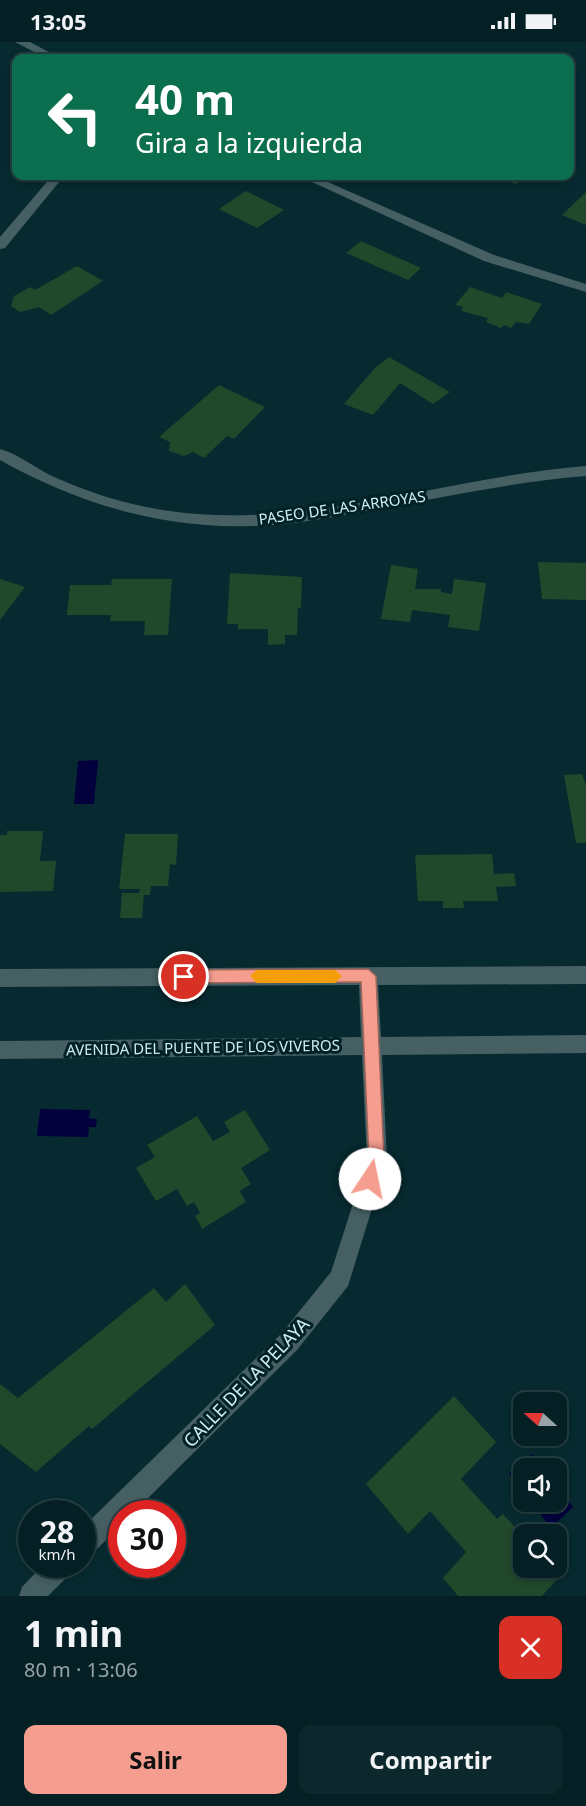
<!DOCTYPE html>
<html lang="es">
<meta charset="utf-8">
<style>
body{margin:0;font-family:"Noto Sans",sans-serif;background:#0d282c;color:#f1f3f6;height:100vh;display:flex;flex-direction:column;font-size:22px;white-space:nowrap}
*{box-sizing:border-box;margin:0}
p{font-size:20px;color:#97a3a6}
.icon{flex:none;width:33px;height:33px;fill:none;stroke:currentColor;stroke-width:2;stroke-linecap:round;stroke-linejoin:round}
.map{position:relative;height:1554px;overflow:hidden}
.side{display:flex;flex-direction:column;background:#042024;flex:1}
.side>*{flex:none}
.guide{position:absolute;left:12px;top:12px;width:562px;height:126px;border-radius:12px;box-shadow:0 3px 9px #0003,0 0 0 2px #253e41;background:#0b6e4f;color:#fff;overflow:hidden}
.needle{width:39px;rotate:291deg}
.tools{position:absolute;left:513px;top:1350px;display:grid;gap:12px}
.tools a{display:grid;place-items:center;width:54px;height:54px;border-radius:12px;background:#042024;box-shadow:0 3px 9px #0003,0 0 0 2px #253e41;font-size:30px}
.speed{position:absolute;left:18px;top:1458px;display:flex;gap:12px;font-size:30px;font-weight:700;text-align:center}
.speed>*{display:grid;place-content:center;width:78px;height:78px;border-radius:50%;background:#042024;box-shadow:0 3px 9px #0003,0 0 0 2px #253e41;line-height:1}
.speed small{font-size:15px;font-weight:400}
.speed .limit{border:9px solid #d22;background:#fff;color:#111}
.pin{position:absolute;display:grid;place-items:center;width:51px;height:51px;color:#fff;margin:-26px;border:3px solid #fff;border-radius:50%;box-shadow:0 2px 6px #0007}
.me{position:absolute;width:66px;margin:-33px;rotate:11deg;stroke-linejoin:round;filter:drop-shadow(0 0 4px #0008)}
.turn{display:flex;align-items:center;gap:21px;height:126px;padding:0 24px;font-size:27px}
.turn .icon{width:78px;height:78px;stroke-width:2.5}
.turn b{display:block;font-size:42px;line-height:51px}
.round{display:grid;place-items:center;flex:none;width:63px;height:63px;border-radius:12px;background:#0d282c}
.overview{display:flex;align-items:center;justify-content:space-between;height:102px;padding:0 24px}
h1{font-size:36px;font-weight:700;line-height:45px}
.cta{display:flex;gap:12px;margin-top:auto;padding:12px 24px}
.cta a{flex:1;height:69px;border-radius:12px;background:#f59d8e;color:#111;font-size:24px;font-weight:700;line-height:69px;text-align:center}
.cta a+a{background:#0d282c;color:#f1f3f6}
.status{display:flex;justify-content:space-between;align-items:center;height:42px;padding:0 30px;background:#042024;direction:ltr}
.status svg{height:16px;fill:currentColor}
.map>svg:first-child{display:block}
.water{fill:#04003d}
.building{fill:#21482a}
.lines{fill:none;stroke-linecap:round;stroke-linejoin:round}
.minor{fill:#465f63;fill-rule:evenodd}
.route{fill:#f59d8e;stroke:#9f665c;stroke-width:1.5}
.slow{fill:#f59e0b}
.labels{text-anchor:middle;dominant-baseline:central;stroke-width:6;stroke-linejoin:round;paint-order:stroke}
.street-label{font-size:15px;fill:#cdedf3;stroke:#002126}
.near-street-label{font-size:18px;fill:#cdedf3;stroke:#002126}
</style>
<div class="status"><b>13:05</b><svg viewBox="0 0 49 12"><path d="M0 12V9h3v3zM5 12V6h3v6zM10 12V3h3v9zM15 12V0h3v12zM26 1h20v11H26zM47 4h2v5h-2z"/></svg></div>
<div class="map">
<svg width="586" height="1554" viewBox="0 0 586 1554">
<rect width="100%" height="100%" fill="#062a30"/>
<!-- water -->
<path class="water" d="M98,718l-4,44h-20l4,-43z
M40,1067l50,1 -1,8 8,1 -1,8h-7l-1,10 -51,-1z
M532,1412l11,14h-19l-1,24 -14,-19z
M557,1444l16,21 -22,21 -20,-26h25z"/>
<!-- building -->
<path class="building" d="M501,134h31l-17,8z
M246,149l38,19 -27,18 -38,-19z
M586,150v33l-24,-10z
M361,199l60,27 -13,12 -62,-27z
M77,224l26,15 -52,34 -12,-8 -19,5 -9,-6 3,-10 16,-9 5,3z
M470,245l32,11 4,-6 36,12 -13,20 -13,-2 -5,6 -7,-3 -3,3 -15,-6 2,-4 -27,-7 2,-4 -8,-2z
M389,315l61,35 -17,12 -33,-21 -27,32 -29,-11 31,-36z
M219,343l46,22 -31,32 -7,-3 -23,22 -11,-6 -9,4 -15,-5 1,-9 -11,-5z
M538,520l48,1v37l-44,-1z
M391,523l27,4 -3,20h26v3l11,2 2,-15 32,4 -7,48 -31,-4 2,-12 -38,-5 -2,12 -29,-3z
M230,531l72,4 -1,31h-3l-1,27h-12v9l-17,1v-16h-30v-5h-11z
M0,537l25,8 -25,33z
M112,537h60l-4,56h-24l1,-14h-35l1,-6h-44l3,-30h41z
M582,732l4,11v58h-10l-12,-68z
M7,789h36l-3,30h16l-3,30 -53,1v-57h7z
M125,792h53l-2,31 -6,-1 -2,22h-17l-1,9h-6l-2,23h-22l2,-25h17l1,-4h-21z
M492,812l2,20 20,-1 2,13 -20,1 2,14h-35l1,7h-21v-7h-25l-3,-46z
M245,1068l25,40 -29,18 10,16 -11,7 6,11 -44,27 -7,-13 5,-3 -6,-11 -7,4 -10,-17 -21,12 -20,-33 19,-11 -8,-12 50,-29 16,25 17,-9 -6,-10z
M185,1242l30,41 -123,104 -3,-3 -53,46 -36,-28v-60l18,14 136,-110 12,14z
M454,1354l42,46 -35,37 36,40 6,-5 21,23v31h27l8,9 -17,19h-84l-15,-18 23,-26 -36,-41 -22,23 -42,-50z"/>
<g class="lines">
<!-- minor -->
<path class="minor" d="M15,0h15l30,16h-14z
M52,134h12l-59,72 -5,1v-12z
M299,134h15l180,79 92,29v8l-102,-31z
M0,407c19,5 35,19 52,27 37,17 79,30 118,35 132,20 283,-35 416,-45v10c-76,6 -150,23 -225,36 -35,6 -73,14 -109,14 -89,3 -174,-22 -252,-66z
M586,924v18l-208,1 3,52 205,-2v18l-204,2 5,105 -39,126 -51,64 -165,164h-10v10l-31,31 -9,3v-30l199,-194 50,-62 36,-112 -5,-105 -362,4v-18l361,-4 -2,-52 -359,2v-18z
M44,1522h30l-3,9 -23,23h-29l3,-9z"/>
</g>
<!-- route -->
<path class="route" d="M368,927l8,7 8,184 -8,25 -6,2 -5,-2 -3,-6 7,-19 -8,-178 -177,1 -7,-6 7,-7z"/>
<!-- slow -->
<path class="slow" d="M257,928h78l7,6 -7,7h-78l-7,-7z"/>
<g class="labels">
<!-- street labels -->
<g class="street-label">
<text transform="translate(342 465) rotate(-8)">PASEO DE LAS ARROYAS</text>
<text transform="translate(203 1005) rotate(-1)">AVENIDA DEL PUENTE DE LOS VIVEROS</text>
</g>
<!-- near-street labels -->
<g class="near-street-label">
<text transform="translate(246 1340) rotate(-46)">CALLE DE LA PELAYA</text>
</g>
</g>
</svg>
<div class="tools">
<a><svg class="needle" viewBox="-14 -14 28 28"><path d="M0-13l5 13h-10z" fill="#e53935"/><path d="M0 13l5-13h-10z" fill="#97a3a6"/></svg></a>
<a><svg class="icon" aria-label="sound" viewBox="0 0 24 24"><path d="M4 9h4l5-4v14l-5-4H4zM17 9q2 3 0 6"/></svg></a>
<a><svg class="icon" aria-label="search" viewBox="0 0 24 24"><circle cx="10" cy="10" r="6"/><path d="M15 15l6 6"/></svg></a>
</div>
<div class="speed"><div>28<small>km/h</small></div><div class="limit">30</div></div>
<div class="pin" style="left:184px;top:935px;background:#d93025"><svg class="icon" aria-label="arrive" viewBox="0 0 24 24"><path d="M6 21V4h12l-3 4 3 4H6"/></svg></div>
<svg class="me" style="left:370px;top:1137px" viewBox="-20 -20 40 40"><circle r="19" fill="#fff"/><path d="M0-13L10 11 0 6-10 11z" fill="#f59d8e"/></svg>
<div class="guide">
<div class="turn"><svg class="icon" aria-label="left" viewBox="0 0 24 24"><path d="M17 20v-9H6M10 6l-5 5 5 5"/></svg><div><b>40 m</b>Gira a la izquierda</div></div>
</div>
</div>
<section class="side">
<div class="overview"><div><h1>1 min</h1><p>80 m · 13:06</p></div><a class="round" style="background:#d93025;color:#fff"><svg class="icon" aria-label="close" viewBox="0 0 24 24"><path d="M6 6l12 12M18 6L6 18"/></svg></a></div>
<div class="cta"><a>Salir</a><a>Compartir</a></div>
</section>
